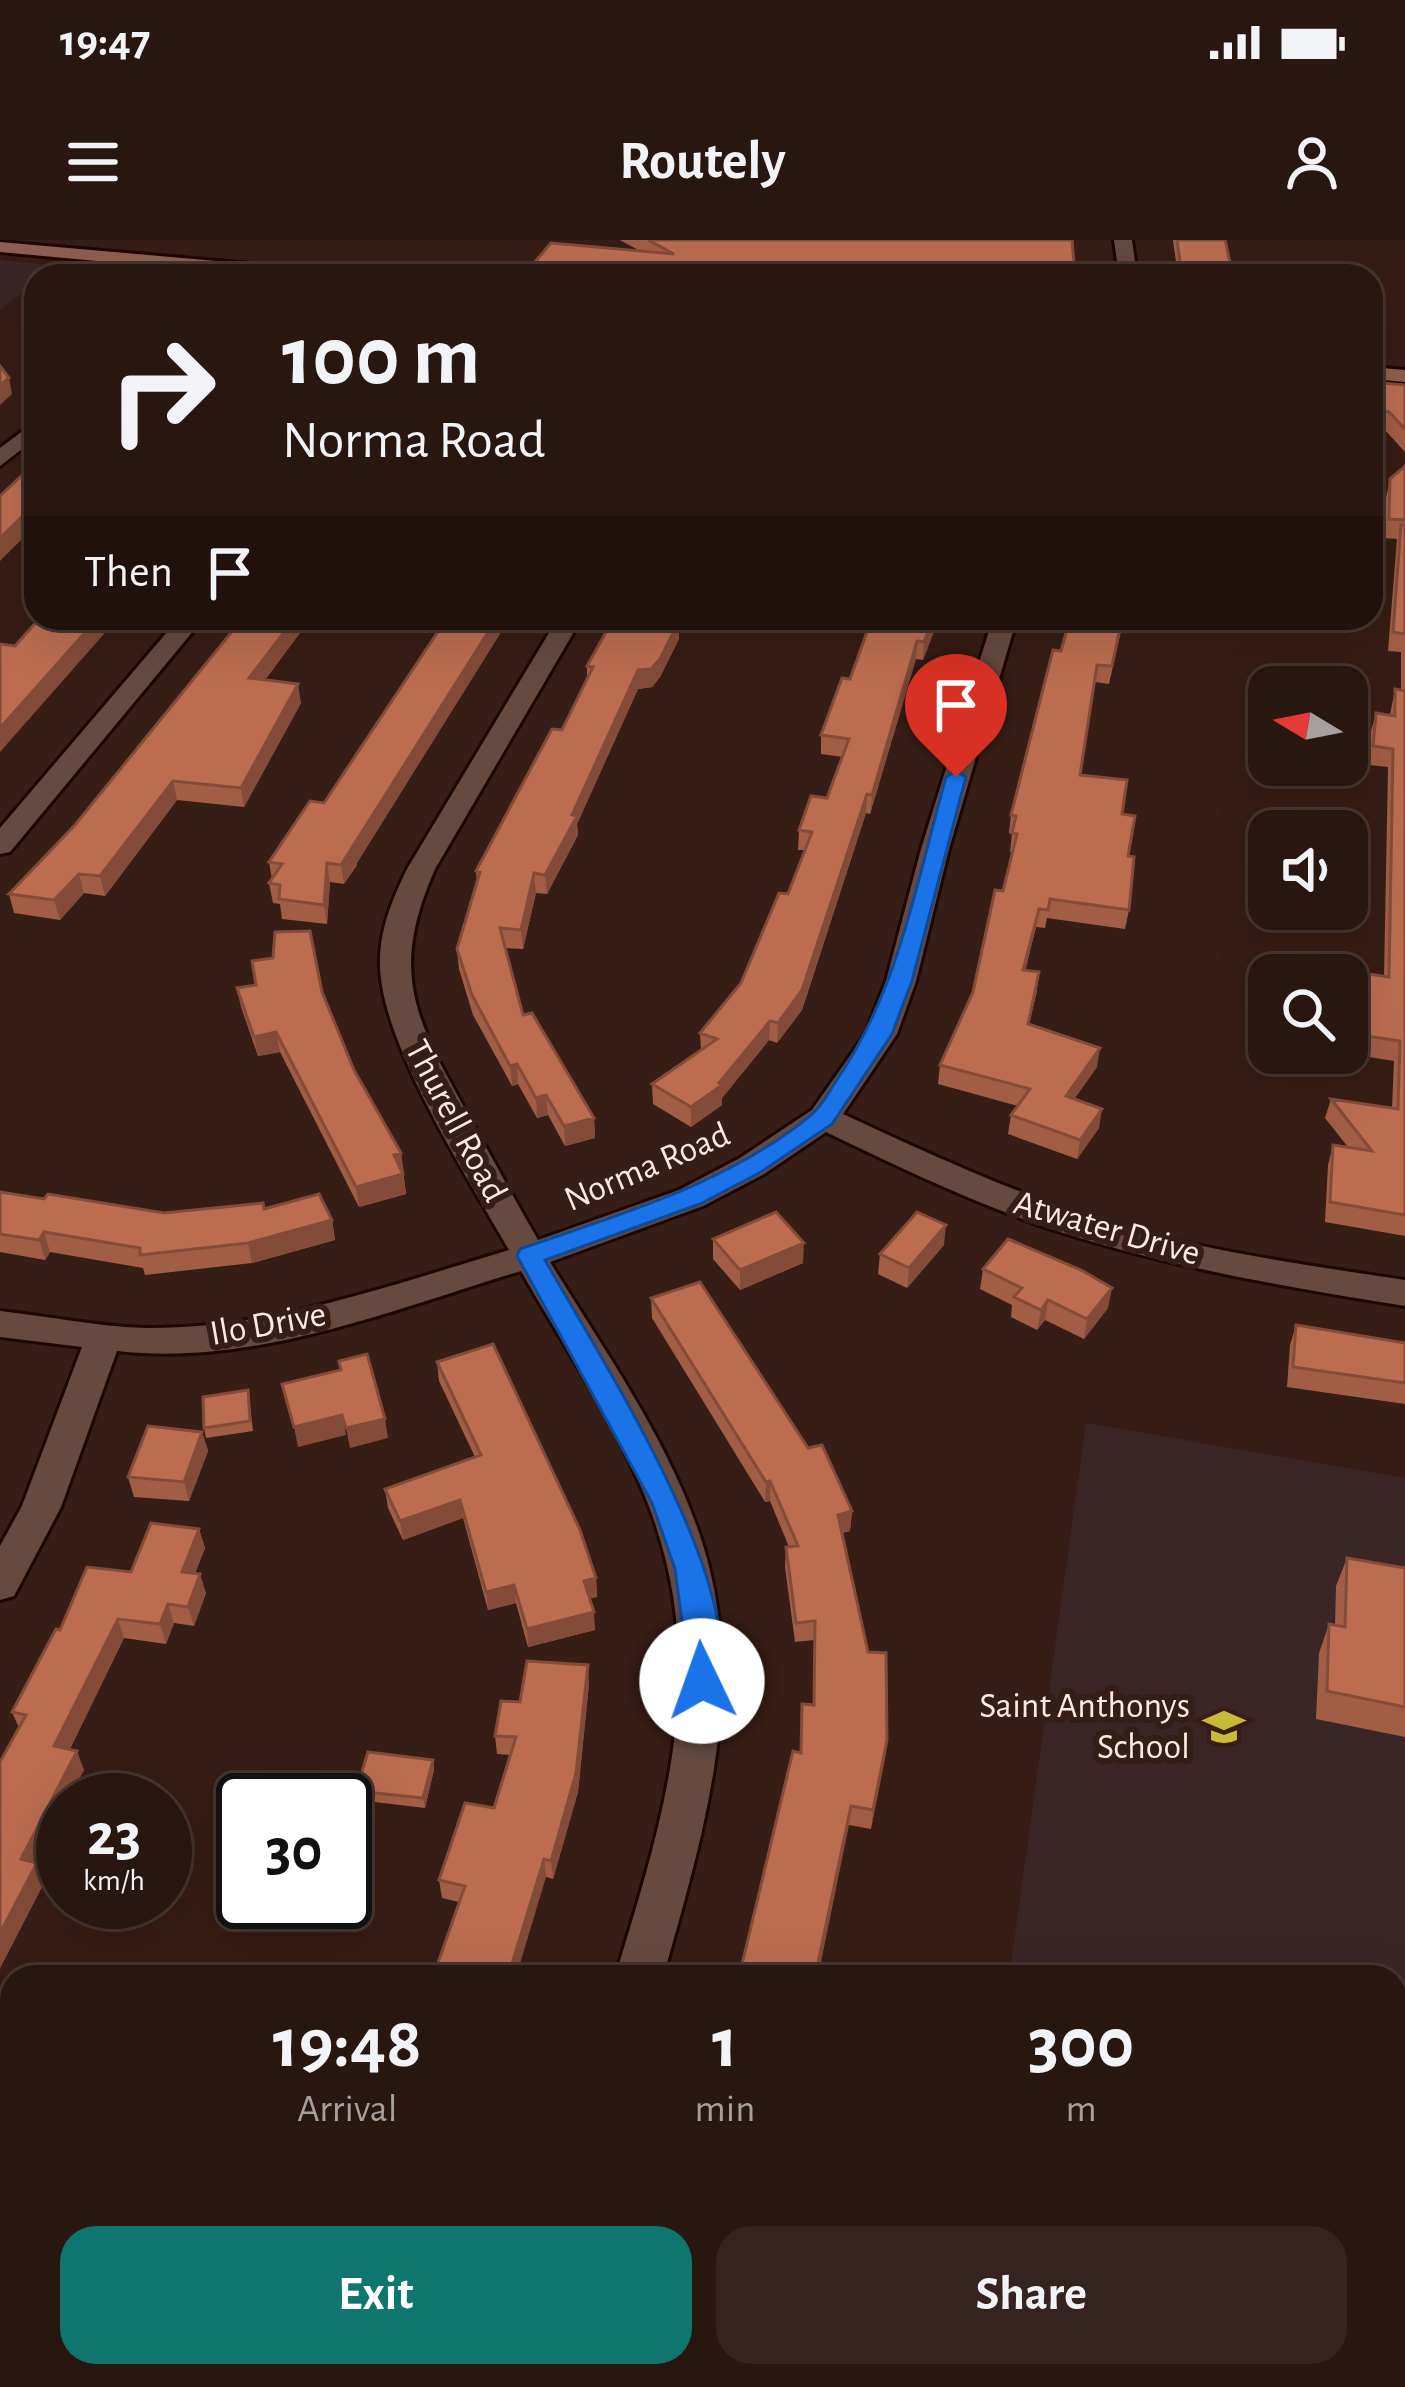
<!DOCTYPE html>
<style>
body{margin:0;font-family:"Alegreya Sans",sans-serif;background:#34231e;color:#f1f3f6;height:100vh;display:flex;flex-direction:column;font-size:45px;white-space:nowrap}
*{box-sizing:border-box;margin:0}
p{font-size:39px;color:#a59f9f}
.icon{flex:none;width:66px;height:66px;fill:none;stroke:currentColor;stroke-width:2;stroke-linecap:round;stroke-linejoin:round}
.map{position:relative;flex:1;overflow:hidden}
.details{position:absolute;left:0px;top:1725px;width:1407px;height:423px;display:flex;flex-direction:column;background:#281610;border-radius:36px 36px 0 0;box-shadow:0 12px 48px #0002,0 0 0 3px #443530}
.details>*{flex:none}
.hud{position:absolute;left:24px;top:24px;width:1359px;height:366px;border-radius:36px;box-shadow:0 12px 48px #0002,0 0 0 3px #443530;background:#281610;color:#f1f3f6;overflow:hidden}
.needle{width:78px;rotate:280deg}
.buttons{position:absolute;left:1248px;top:426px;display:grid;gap:24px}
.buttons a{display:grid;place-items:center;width:120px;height:120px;border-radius:24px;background:#281610;box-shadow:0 12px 48px #0002,0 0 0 3px #443530;font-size:60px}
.speed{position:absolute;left:36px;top:1533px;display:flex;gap:24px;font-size:60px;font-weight:700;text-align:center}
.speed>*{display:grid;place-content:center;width:156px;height:156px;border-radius:50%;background:#281610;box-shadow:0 12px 48px #0002,0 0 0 3px #443530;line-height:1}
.speed small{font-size:30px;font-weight:400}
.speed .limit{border:6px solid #111;border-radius:18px;background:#fff;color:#111}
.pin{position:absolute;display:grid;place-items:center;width:102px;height:102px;color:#fff;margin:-123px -51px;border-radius:50% 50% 50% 0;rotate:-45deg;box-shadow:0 0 12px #0007}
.pin .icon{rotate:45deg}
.me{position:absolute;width:132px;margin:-66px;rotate:357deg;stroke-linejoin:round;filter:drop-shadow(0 0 9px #0008)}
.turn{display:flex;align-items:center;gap:42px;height:252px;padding:0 60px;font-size:54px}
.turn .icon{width:156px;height:156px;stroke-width:2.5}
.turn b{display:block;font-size:84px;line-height:102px}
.then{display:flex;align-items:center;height:114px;padding:0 60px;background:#0003;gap:24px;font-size:45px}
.eta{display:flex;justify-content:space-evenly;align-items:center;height:204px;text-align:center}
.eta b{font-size:72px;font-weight:700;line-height:84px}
.button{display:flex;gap:24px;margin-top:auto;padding:24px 60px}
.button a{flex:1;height:138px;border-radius:36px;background:#0f766e;color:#fff;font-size:48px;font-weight:700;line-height:138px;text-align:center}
.button a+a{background:#34231e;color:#f1f3f6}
.status{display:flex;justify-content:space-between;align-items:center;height:84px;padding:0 60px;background:#281610;direction:ltr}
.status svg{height:33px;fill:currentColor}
header{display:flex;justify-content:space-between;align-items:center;height:156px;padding:0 60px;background:#281610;font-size:54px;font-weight:700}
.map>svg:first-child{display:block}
.education{fill:#3a2627}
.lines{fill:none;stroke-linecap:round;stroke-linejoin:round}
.street-casing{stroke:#1c0702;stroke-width:6}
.secondary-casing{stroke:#1c0702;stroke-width:6}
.street{fill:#664a40;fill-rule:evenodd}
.secondary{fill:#905e51;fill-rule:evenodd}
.wall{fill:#a25e45}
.shaded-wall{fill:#844c38}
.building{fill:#bc6d50;stroke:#844c38;stroke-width:3}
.route{fill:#1a73e8;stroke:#114b97;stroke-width:3}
.labels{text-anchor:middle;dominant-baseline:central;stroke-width:12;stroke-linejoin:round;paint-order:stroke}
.street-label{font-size:36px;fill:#fbeae4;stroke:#361d15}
.poi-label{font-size:36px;fill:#fbeae4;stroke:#361d15;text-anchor:end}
</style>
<div class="status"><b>19:47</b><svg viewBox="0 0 49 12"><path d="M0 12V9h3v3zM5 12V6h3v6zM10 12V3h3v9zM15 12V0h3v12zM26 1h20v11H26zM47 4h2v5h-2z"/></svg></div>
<header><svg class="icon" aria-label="menu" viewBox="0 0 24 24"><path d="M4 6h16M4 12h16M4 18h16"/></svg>Routely<svg class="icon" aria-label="person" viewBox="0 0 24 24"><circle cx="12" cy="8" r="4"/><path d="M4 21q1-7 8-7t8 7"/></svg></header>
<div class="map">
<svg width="1405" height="2147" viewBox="0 0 1405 2147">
<rect width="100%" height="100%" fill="#361d15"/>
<!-- education -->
<path class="education" d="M0,20l56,6 -20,10v6l-36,28z
M1086,1183l319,55v909h-453l1,-11h442v-399h-386z"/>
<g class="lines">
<!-- street casing -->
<g class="street-casing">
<path id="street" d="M1114,0h18l5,36h-18z
M36,181v17l-36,28v-18z
M179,378h25l-194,234 -10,2v-26z
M558,378h24l-147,251c-46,104 -20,149 31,242 24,43 47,86 72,129l141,-50 61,-32 72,-48 54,-77 20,-52 35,-132 72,-231h24l-68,231 -33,132 -19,53 -54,80c86,40 173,80 264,108 97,29 198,43 298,58v26c-119,-19 -236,-39 -351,-76 -78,-26 -153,-62 -228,-98l-62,42 -61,32 -153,56c55,90 121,181 153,283 45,145 0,291 -40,432h-48c51,-166 98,-313 30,-481 -32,-79 -82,-151 -124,-225 -129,39 -268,96 -404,80l-56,156 -47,89 -14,4v-54l22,-40 60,-159 -82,-10v-26c48,5 99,16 147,17 125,1 244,-43 362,-78 -41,-72 -127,-205 -129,-284 -1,-35 12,-66 27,-97z
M499,2136h54l-3,11h-54z"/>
</g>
<!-- secondary casing -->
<g class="secondary-casing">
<path id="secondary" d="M0,2l319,28 9,6h-70l-258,-24z
M1371,127l34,3v12l-34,-3z"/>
</g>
<!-- street -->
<use href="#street" class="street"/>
<!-- secondary -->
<use href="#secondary" class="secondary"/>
</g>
<!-- wall -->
<path class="wall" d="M620,0h452l-549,36 117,-25z
M1173,0h52l8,36h-55z
M1371,142l34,3v67l-20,-22 -14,-1z
M1405,226v770l-80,-14 3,-57 5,-20 15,2 -23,-29 6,-19 61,9 2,-47 -50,-8h3l1,-82 36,6 4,-210 -19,-2 2,-34 5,-18 14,2 5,-26 6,1v-38l-13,-1 9,-112 -13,-1 2,-40 4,-19z
M243,378h68l-46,62 36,23 -57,104 -67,-7 -72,96 -21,-3 -24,27 -46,-7 -5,-19 66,-69z
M872,378h67l-16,42 -7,-1 -46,155 -4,-1 -64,197 -25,33 -8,-3 -47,58v7l-31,22 -38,-23 -1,-20 49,-34 -1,-17 41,-50 47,-89 17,-44h-7l1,-20 28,-32 16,-41 -22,-3v-19l29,-56z
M1124,378l-15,66 -14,-2 -15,93 42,39 6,42 1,54 -4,19 -78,-11 -2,10 -9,-1 -11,43 12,21 -8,33 68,43 -23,32 25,29 -22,31 -69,-25 3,-19 7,-9 -80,-22 2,-19 33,-73 30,-101 9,-39h-2l2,-18 -3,-1 2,-18 50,-164z
M674,381l5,18 -19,38 -8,10 -14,2 -61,135 1,11 -31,59 -11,-1 -13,56 -18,-1 18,67 71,103 1,20 -30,8 -17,-31 -11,3 -19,-34 -6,2 -39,-71 -14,-46 -2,-20 20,-66 -1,-12 86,-141 25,-50v-14z
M324,563l33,62 -13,19 -14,-2 -3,42 -45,-5 -2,-15 -7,-1 -4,-20 3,-4 -3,-17z
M237,748l85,4 32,78 47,83 5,41 -47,13 -79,-155 -22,4 -17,-49z
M0,952l44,7 120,14 100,-4 68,11 3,20 -83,23 -107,12 -2,-7 -93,-16 -5,8 -45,-8z
M713,999l90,24 -63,27 -27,-31z
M944,1005l-37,43 -29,-14 2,-20z
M983,1029l125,39 -24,31 -39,-19 -8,10 -26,-13 1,-12 -32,-16z
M651,1058l157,150 44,63 -2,20 -8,2 45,207 -16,89 -22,-4 -49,-72 13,-48 1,-65 -19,2 -10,-75 1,-20h3l-19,-46 -5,1 -113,-184z
M1296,1085l109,18v61l-118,-17 3,-42z
M437,1122l159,216 1,19 -7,1 5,32 -67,17 -12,-44 -28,7 -25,-92 -60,22 -15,-32 -3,-19 90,-32 -36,-76z
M248,1150l5,41 -47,7 -2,-10z
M202,1192l6,19 -19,50 -55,-4 -6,-20z
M199,1289l6,19 -10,25 11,20 -12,33 -20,-3 -8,21 -42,-6 -54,111 14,21 -21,30v11l-26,52 8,18 -45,87 19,-240 -7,-16 48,-82 71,-58z
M1347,1318l58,10v169l-89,-18 3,-66 10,-29 6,1 1,-39z
M589,1444l-11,108 -25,87 -7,-2 -87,25 -17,-4 -3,-18 55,-72 17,-53 -14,-1 -2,-18 25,-34z
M433,1520l1,10 -9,38 -67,-8 -2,-9z
M1395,1804l10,3v238l-10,-3z"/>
<!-- shaded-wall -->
<path class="shaded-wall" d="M9,138l3,16 -12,11v-20z
M36,263v22l-36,36v-23z
M98,378h20l-118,134v-24z
M295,378h16l-58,78 -4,-18z
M497,378h13l-166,266 -3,-19z
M933,378h6l-16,42 1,-18z
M679,381v18l-19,38 -8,10 -14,2 -61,135 1,11 -31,59 -2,-19 93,-205z
M917,401l-1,18 -46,155 2,-19z
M298,444l3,19 -57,104 -3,-19z
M173,541l4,19 -72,96 -5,-20z
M867,554l-1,19 -64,197 -25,33 1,-20z
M327,623l3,19 -3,42 -3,-19z
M534,633l2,20 -13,56 -2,-19z
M79,634l5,19 -24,27 -6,-20z
M1039,669l-3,18 -15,62 2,-19z
M770,781l-1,19 -47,58v7l-31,22v-20l28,-24z
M276,792l4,20 -22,4 -4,-19z
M1100,808l-3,19 -34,48 3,-19z
M517,824l1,20 -6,2 -2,-20z
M546,855l2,20 -11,3 -1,-20z
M1102,869l-3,19 -22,31 3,-19z
M594,878l1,20 -30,8 -1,-20z
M401,913l3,20 -10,-18z
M403,934l3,20 -47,13 -3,-20z
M332,980l3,20 -83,23 -4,-20z
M946,985l-2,20 -37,43 2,-20z
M44,992l6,20 -5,8 -6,-20z
M804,1003l-1,20 -63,27v-20z
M1112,1048l-4,20 -24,31 3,-20z
M1048,1060l-3,20 -8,10 4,-20z
M342,1175l4,20 -48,12 -4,-20z
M385,1179l3,19 -38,10 -4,-20z
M202,1192l6,19 -19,50 -5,-19z
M770,1241v20l-5,1 1,-20z
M460,1260l3,18 -60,22 -3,-19z
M852,1271l-2,20 -14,4 2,-20z
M199,1289l6,19 -17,43 -6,-19z
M200,1334l6,19 -12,33 -6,-19z
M596,1338l1,19 -12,2 -1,-18z
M514,1345l2,18 -28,7 -2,-18z
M168,1364l6,19 -8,21 -6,-20z
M594,1372l1,18 -67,17 -1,-18z
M118,1379l6,19 -62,127 -8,-19z
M588,1425l1,19 -11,108 -25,87 -2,-18z
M887,1500l-2,19 -14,70 2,-19z
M77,1511l7,19 -15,30h-6v11l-28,55 2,-3 8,18 -45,87v-35l21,-74z
M433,1520l1,10 -9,38 -2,-10z
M851,1566l-2,19 -31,152h-3z
M544,1619l2,18 -30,100h-8z
M387,2136h9l-4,11h-9z"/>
<!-- building -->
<path class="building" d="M648,0h424l3,34 -1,2h-551l28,-33 123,11z
M1177,0h48l8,36h-51z
M46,29l90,7h-87z
M0,126l9,12 -9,7z
M1371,142l34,3v44l-16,-17 -18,-2z
M36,222v41l-36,35v-42z
M1405,226v54l-16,-1 1,-40z
M1401,285h4v109l-12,-2z
M40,378h58l-98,110v-84l15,2z
M243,378h52l-46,60 49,6 -57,104 -68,-7 -73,95 -21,-2 -25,26 -45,-6 66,-69z
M447,378h50l-156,247 -14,-2 -3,42 -45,-6 1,-14 -11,-2 13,-19 -13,-2 41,-61 14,2z
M614,378h52l-1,2 14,1 -19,38 -9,10 -13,1 -66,145 5,1 -32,59 -11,-2 -13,57 -21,-2 23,87 9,-2 62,105 -30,8 -18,-31 -10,3 -19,-34 -7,2 -38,-71 -15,-46 23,-77 -4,-1 76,-142 10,1 31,-63 -6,-1z
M872,378h61l-9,24 -7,-1 -45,154 -5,-1 -65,196 -24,33 -8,-2 -51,62 3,2 -31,22 -39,-23 65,-45 -17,-6 41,-50 38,-90 9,1 24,-62 -13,-2 12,-34 16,2 22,-59 -28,-4 21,-57 8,1z
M1070,378h52l-10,48 -15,-1 -17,110 47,5 -5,34 13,2 -7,40 6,1 -5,53 -79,-11 -2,11 -9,-1 -16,61 16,2 -11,52 72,24 -34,48 36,13 -22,31 -69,-25 19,-26 -90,-24 33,-73 22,-102 8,1 14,-57 -5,-1 4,-17 -5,-1 42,-165 8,1z
M1395,449l10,2v524l-75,-13 3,-57 39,6 -41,-52 67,10 2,-68 -53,-8 1,-62 41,6 4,-228 -20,-3 3,-33 19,3z
M310,691l12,61 32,78 47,83 -7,2 9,19 -47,13 -80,-155 -22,5 -17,-49 19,-3 -4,-24 21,-3 2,-26z
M0,952l44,7 4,-5 116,19 99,-10 1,6 55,-15 13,26 -84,23 -108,12v-7l-96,-16 -5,8 -39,-6z
M776,972l28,31 -64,27 -27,-31z
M917,972l29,13 -37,43 -29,-14z
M1008,999l73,31 31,18 -25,31 -39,-19 -7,10 -27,-13 8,-9 -39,-19z
M700,1042l108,166 14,-3 30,66 -14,4 30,137 18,1 1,87 -14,70 -22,-4 -36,171h-76l54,-226 8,2 1,-49 12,1 1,-84 -19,2 -10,-76 12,-1 -28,-65 -4,1 -115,-184z
M1296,1085l109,18v40l-112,-16z
M493,1104l87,186 16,48 -12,3 10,31 -67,17 -13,-44 -28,7 -26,-92 -60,21 -15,-32 96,-34 -44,-93z
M367,1114l18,65 -39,9 -4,-13 -48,12 -12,-43 59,-14 -2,-9z
M248,1150l2,31 -46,7 -1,-31z
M148,1186l54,6 -18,50 -56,-5z
M151,1283l48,6 -17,43 18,2 -12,33 -20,-3 -8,20 -42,-5 -64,127 23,5 -56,108 16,4 -37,70v-171l26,-47 -14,-3 44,-83 4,1 27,-63 44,5z
M1347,1318l58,10v139l-78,-16 2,-67 16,3z
M527,1421l61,4 -12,108 -25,88 -7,-2 -36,118h-75l32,-91 -26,-6 26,-77 29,5 22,-71 -21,-1 6,-35 19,1z
M368,1512l65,8 -10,38 -67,-7z
M1395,1804l10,3v212l-10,-2z
M271,2136h116l-4,11h-116z
M644,2136h106l-2,11h-106z"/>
<!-- route -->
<path class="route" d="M956,531l10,6 -54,204 -20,53 -60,90 -71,48 -61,32 -155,56c47,84 213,340 168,430l-11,4 -11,-4 -16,-121 -23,-66 -135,-247 3,-7c100,-35 208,-65 291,-134 11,-9 19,-25 27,-37 61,-89 79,-198 108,-301z"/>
<!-- icons -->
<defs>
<g id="school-bare" transform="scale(3.24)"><path d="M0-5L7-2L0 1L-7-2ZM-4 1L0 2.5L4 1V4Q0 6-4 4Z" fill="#caba3a" stroke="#361d15" stroke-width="2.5" paint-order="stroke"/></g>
</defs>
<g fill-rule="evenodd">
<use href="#school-bare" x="1224" y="1487"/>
</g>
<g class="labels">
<!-- street labels -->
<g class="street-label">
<text transform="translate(456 881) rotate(62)">Thurell Road</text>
<text transform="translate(647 927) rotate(-23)">Norma Road</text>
<text transform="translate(1107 988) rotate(16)">Atwater Drive</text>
<text transform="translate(268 1084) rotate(-10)">Ilo Drive</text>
</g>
<!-- poi labels -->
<g class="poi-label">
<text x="1190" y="1466">Saint Anthonys<tspan x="1190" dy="41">School</tspan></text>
</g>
</g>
</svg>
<div class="buttons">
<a><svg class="needle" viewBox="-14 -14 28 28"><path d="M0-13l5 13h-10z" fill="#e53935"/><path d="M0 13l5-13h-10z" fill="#a59f9f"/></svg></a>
<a><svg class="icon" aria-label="sound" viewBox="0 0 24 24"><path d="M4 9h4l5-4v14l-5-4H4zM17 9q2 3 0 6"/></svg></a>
<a><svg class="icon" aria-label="search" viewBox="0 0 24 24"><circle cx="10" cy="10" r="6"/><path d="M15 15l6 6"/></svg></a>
</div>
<div class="speed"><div>23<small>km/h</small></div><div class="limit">30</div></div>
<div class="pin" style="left:956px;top:537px;background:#d93025"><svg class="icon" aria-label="arrive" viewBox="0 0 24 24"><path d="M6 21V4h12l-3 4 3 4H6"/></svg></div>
<svg class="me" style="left:702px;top:1441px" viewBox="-20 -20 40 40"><circle r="19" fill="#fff"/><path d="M0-13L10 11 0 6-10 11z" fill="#1a73e8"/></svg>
<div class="hud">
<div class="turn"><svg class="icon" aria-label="right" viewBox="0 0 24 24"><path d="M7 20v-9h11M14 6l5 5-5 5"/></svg><div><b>100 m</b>Norma Road</div></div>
<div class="then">Then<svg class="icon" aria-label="arrive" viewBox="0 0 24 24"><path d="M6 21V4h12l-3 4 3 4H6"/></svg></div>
</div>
<section class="details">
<div class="eta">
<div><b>19:48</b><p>Arrival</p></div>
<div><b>1</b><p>min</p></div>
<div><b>300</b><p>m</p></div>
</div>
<div class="button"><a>Exit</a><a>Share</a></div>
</section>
</div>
